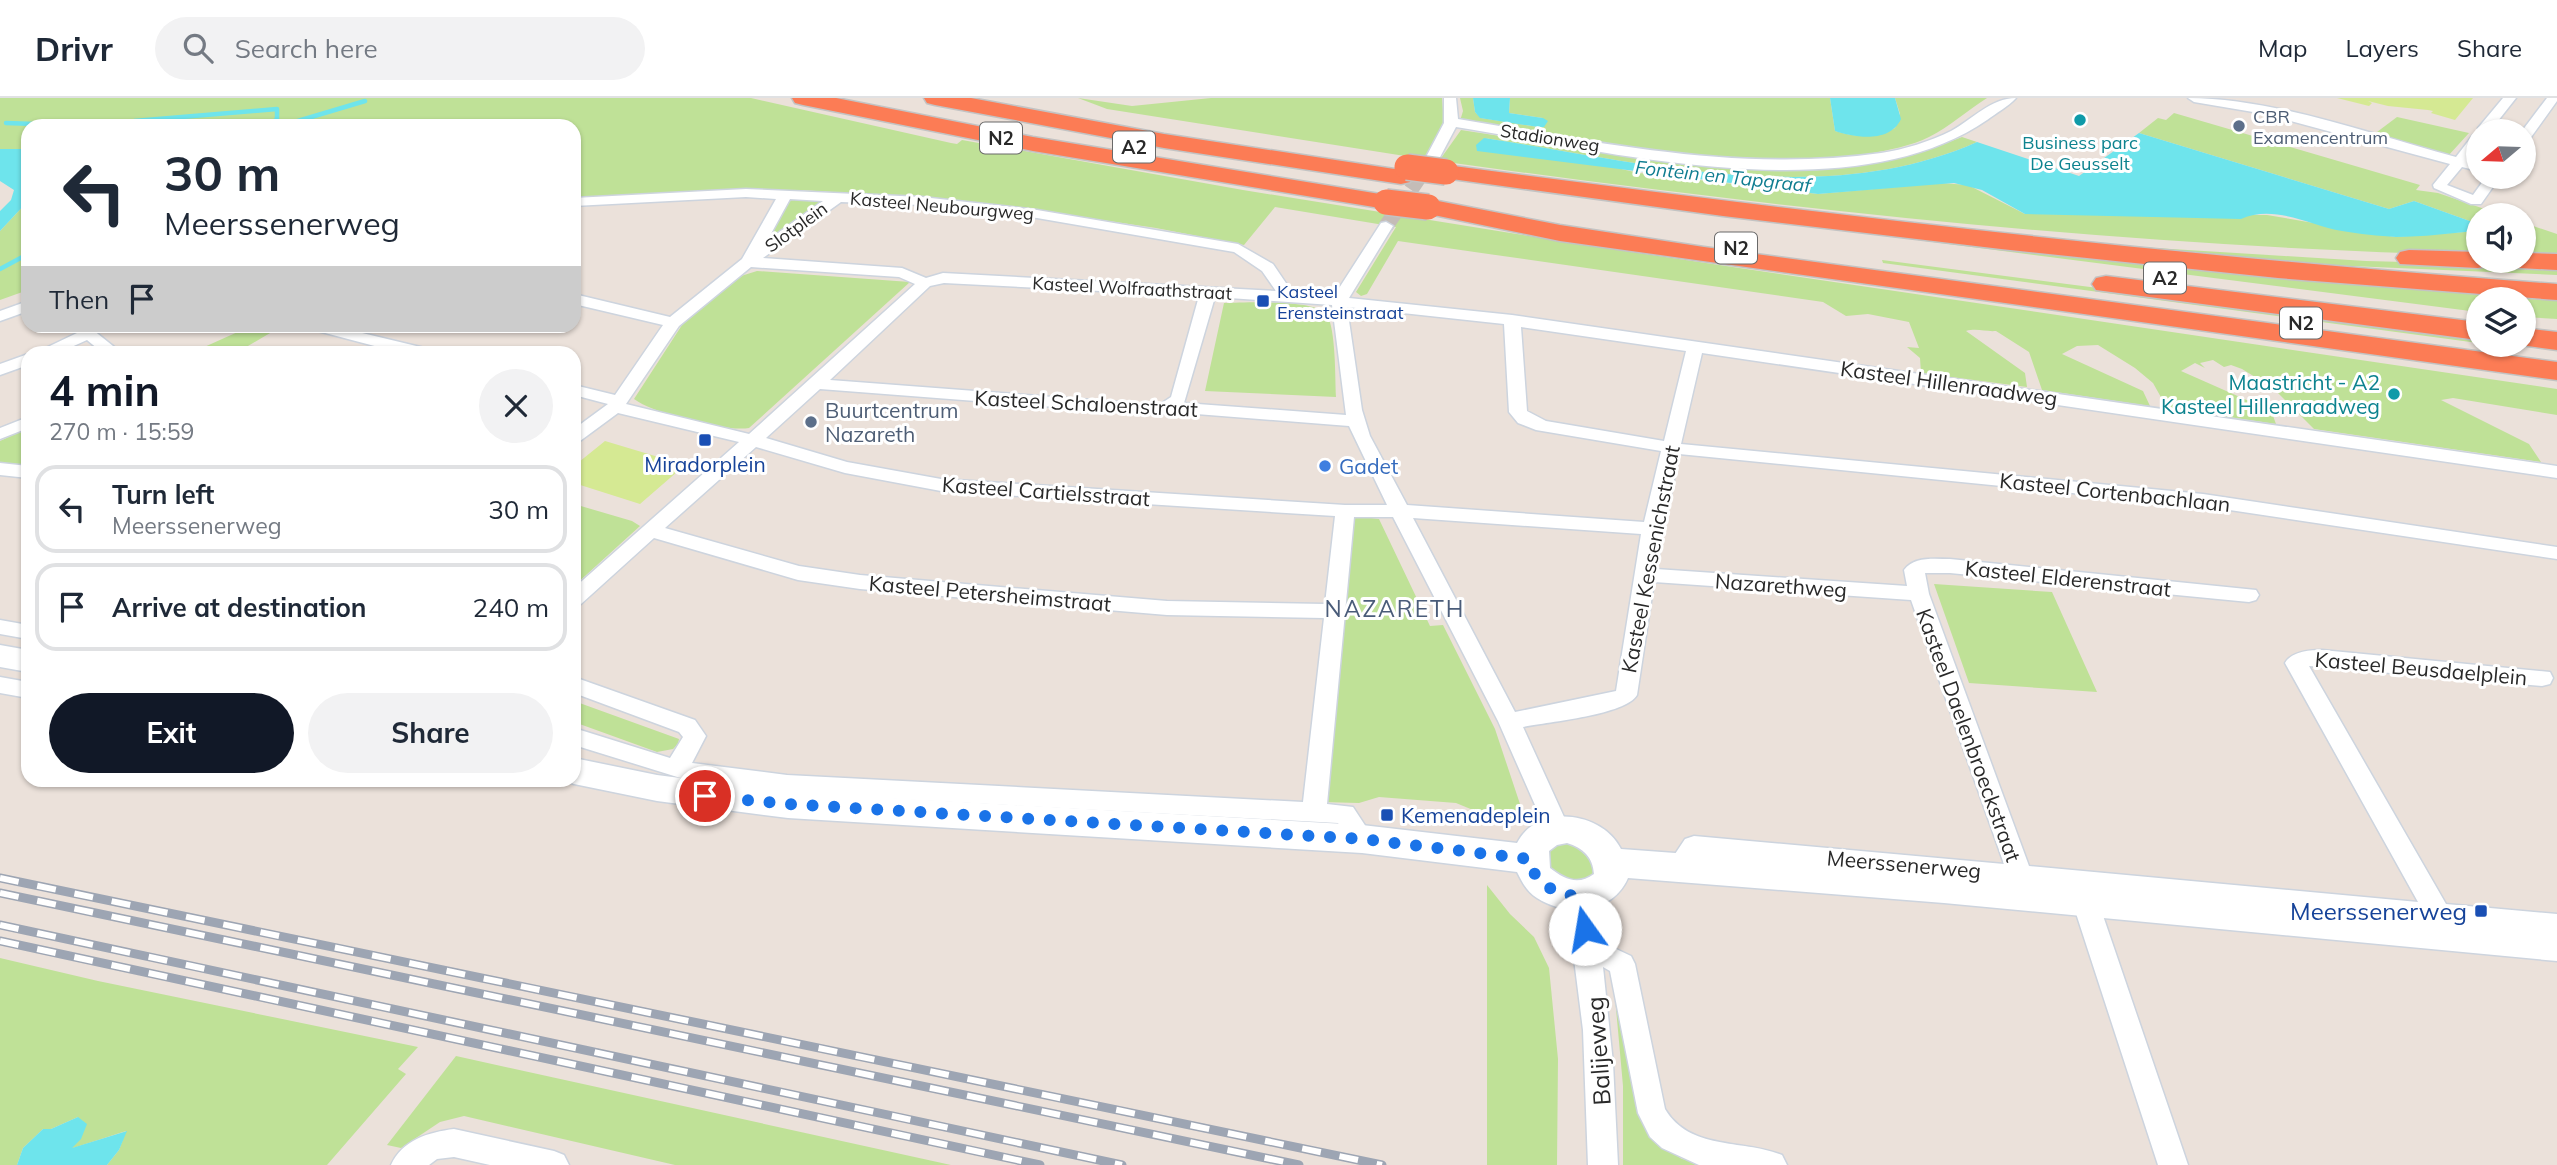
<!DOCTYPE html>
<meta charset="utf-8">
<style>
body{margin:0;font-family:Mulish,sans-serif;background:#f2f2f3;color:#1f2937;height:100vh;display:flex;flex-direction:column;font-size:26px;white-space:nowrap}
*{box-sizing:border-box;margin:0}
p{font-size:23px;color:#747a83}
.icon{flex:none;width:38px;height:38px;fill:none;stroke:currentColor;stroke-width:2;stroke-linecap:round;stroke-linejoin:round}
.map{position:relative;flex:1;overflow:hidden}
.panel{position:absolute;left:21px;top:248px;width:560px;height:441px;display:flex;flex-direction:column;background:#fff;border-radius:21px;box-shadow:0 2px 5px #0004}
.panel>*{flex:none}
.hud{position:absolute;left:21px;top:21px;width:560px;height:214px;border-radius:21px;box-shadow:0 2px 5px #0004;background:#fff;color:#1f2937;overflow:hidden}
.needle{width:46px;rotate:251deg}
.tools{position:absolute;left:2466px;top:21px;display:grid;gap:14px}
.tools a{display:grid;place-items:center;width:70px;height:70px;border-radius:50%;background:#fff;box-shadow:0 2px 5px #0004;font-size:35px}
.pin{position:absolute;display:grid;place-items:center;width:60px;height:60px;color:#fff;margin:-30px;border:4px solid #fff;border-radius:50%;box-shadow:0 2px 7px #0007}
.me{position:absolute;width:77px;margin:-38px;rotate:347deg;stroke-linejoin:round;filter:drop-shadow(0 0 5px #0008)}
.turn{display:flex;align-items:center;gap:24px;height:147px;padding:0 28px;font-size:32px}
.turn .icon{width:91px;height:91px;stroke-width:2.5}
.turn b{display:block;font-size:49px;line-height:60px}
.then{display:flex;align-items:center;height:66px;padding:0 28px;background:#0003;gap:14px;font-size:26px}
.round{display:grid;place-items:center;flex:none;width:74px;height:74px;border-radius:37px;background:#f2f2f3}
.head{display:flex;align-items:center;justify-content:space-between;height:119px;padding:0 28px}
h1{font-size:42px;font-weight:700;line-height:52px;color:#111827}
.action{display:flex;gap:14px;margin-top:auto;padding:14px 28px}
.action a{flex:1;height:80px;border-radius:42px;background:#111827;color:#fff;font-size:28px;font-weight:700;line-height:80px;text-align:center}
.action a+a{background:#f2f2f3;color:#1f2937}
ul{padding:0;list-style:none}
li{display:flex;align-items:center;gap:21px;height:88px;margin:0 14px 10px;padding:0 14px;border:4px solid #e0e1e3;border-radius:21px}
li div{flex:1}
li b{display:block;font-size:26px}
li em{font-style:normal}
header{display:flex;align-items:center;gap:42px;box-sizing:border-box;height:98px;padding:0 35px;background:#fff;border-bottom:2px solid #e0e1e3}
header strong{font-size:33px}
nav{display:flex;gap:38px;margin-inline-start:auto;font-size:24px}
.search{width:490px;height:63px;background:#f2f2f3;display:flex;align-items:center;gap:18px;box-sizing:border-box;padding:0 24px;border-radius:38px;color:#747a83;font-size:26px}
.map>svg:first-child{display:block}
.green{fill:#bfe197}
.pitch{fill:#d5e993}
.water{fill:#6ee4ec}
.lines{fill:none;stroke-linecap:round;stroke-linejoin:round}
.stream{stroke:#6ee4ec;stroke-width:4.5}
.street-tunnel{stroke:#c4bcb7;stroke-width:15;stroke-dasharray:15 7;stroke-linecap:butt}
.street-casing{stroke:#cdd4de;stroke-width:3}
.secondary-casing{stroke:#cdd4de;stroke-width:3}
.highway-casing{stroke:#c3c3c3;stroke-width:3}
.street{fill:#fff;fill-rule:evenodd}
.secondary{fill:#fff;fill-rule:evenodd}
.highway{fill:#fc7c55;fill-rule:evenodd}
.rail-casing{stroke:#9da5b3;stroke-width:9}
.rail{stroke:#fff;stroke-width:6;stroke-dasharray:19;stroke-linecap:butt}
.highway-bridge-casing{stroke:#c3c3c3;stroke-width:28;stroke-linecap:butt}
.highway-bridge{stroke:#fc7c55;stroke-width:25}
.route{stroke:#1a73e8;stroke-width:12;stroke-dasharray:0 21.6}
.culture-dot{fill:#0f9aa8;stroke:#fff;stroke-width:2.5}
.service-dot{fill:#5c6f8a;stroke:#fff;stroke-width:2.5}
.transit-dot{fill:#1a4fb4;stroke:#fff;stroke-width:2.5}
.shop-dot{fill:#3f7fe0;stroke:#fff;stroke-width:2.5}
.labels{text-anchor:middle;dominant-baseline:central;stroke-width:6;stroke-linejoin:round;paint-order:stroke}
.far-service-label{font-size:18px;fill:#4e5e75;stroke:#fff;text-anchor:start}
.far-street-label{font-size:18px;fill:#292929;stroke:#fff}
.far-culture-label{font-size:18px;fill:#0d838f;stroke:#fff}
.far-transit-label{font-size:18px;fill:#164399;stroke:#fff;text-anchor:start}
.shield{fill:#fff;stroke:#696969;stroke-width:2}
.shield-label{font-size:19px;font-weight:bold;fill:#292929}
.far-water-label{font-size:19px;font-style:italic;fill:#0f7d90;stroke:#fff}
.culture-label{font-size:21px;fill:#0d838f;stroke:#fff;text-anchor:end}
.street-label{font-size:21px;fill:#292929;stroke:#fff}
.service-label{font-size:21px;fill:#4e5e75;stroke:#fff;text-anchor:start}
.transit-label{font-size:21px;fill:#164399;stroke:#fff}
.shop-label{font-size:21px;fill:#366cbe;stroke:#fff;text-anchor:start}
.neighbourhood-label{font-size:23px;letter-spacing:2px;fill:#4a5c79;stroke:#fff}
.near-transit-label{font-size:24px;fill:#164399;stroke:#fff;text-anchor:end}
.near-street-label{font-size:24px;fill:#292929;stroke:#fff}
</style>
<header>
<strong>Drivr</strong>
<div class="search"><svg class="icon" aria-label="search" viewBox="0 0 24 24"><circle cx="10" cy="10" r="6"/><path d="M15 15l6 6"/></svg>Search here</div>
<nav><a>Map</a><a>Layers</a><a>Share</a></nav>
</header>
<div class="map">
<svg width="2557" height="1067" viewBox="0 0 2557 1067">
<rect width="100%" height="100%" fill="#ebe1da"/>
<!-- green -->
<path class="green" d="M0,0h751l200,45 6,1 5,-4 281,50 348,56 966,143v26l-104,-17 -12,2 88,44 12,18 -227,-33 -41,-41 -31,-19 -11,-4 -7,2 -11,-7 -13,3 5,5 -10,-5 -14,8 86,38 5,4 4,11 -109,-16 -14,-25 -18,-15 -37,-23 -21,1 -15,8 81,37 7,15 -108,-16 -13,-38 -33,-21c-10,1 -19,-3 -30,0l59,42 2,14 -106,-14 -1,-15 -13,-11 12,1 -10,-26 -41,-8 -22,2 -23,-14 -425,-61 -31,53 -6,2 -5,-4 40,-65 -121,-20 -31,38 -88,-17 -115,-17 -161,-16 -80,-5 -226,8v-72h-546v23h-28z
M1078,0l54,8 79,-8h231l2,24 -20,37 -317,-50z
M1460,0h13l2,14 6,6 57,9 5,-9 -34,-5 1,-15h320l5,33c23,7 39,7 60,-3l5,-14 -5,-16h92c-19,12 -38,29 -58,39 -18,9 -41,13 -61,17 -129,23 -279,-13 -408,-33l3,-10z
M2174,15l246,72 -4,5 22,3 64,22h-24v9l-64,-23 -25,8 -250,-76 19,-15 8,2z
M2397,19l72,16 -21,23 -75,-21z
M1461,32l144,22 149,17 98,-4 74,-14 36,-14 15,5c-152,68 -336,20 -493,-4l155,35 179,21 123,-11 27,2 57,29 242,1 128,22 83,-6v24c-348,-8 -694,-46 -1039,-94z
M790,100l38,2 -69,50z
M28,103v89l-28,10v-69z
M2524,125l33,11v23l-33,-1z
M1886,138l173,18 498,44v21l-33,-2v-18h-46v13z
M2074,145l292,18 191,5v9l-252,-11z
M1882,162l596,77v6l-595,-80z
M757,173l153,11 -161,146c-24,4 -95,-14 -115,-29l50,-77 57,-46z
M1224,205c19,0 92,-5 103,12 9,15 8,63 9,82l-131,-6z
M251,228h31l-46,27h-45z
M28,330v38l-28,-3v-22z
M574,406l58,17 8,5 -66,60z
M1349,417l30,4 51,107 13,-1 52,104 27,81 -2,7 -13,7 -51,-21 -77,-6 -20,6 -38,-1z
M1934,486l118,8 45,100 -128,-9z
M574,603l105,38 -1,5 -5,5 -16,3 -83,-30z
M1578,744l21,26 -7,13 -34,1 -16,-26 8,-12z
M1487,787l23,29 24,23 15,31 9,91 -1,106h-70z
M0,860l98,23 320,66 -20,22 8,5 -79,91h-220l12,-15 7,-19 -56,18 8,-32 -27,12h-8l-20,19 -6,17h-17z
M1612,866l45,179 25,16 37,6h-96v-79z
M456,958l495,109h-276l-211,-49 -24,6 -39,26 -14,-3z"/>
<!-- pitch -->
<path class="pitch" d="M2337,0h136l-18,22 -24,-7 2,-2 -5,-1 -40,-4 -20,-5 4,2 -3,3z
M605,343l80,24 -45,39 -66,-21v-17z"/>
<!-- water -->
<path class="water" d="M1473,0h37l-1,15 34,5 5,3 -4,6h-6l-58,-9 -5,-6z
M1830,0h65l6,21c-11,24 -45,19 -66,12z
M2139,35l250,76 25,-8 64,23v7c-27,2 -55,6 -82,6 -17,-1 -37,-3 -54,-6 -33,-6 -68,-27 -101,-12l-216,-5 -43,-24 -28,-7 -136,11 -341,-43 -1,-6 8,-7c157,24 341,72 493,4l102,34z
M0,51h28v52l-28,30v-20l11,-11 3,-10 -14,-9z
M78,1019l9,7 -6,15 -9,9 55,-17 -8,19 -12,15h-90l6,-17 20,-19h8z"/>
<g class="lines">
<!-- stream -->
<path class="stream" d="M6,25l29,1
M49,25l85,-2 143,-12v10l-9,7
M281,28l84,-25
M0,171l28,-15"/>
<!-- street-tunnel -->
<path class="street-tunnel" d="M1386,128l46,-67"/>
<!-- street casing -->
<g class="street-casing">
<path id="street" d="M1444,0h12l2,21c141,23 280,54 423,34 22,-3 50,-12 70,-22 22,-12 40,-33 65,-33 -8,9 -20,15 -29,22 -137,94 -378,31 -531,7l-17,32 -7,4 -7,-4 19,-36z
M2188,0c85,0 185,37 268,59l17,-22 5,-1v13l-11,13 11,3v8l-16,-4 -15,18 26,10 13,-18h14l-19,27h-10l-37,-16 -1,-3 17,-21 -185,-50 -71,-12z
M2503,0h13l-26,33 -12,2v-5z
M2547,0h10v3l-28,39 -5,1 -2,-10z
M746,91l176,8 115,13 201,34 35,20 19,28 42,4 47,-73 5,-1 7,4 -44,72 163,17 1045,151v12l-855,-125 -21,91 522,50 354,53v12l-354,-53 -524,-52 -23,115 251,17 -3,-16c10,-14 30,-11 46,-11l306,31 3,5 -3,5 -7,2 -299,-29h-25l4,21 100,272 389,36 -133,-239c7,-12 25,-13 37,-13l228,22 3,6 -3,6 -8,2 -233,-20 137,238 111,10v22l-103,-10 -2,5 -9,3 -9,-3 -4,-7 -339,-31 7,8 90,264h-30l-86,-264 4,-7 5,-2 -381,-36c-9,12 -14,23 -30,17l-3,-7 18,-27 9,-3 310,28 -93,-264 -257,-18 -17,113c-11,20 -90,27 -114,32l47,103 -3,7 -9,3 -9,-3 -3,-7 -48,-109 -105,-204h-39l-27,287 26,3 21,32 -3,7c-19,6 -24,-9 -33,-23l-551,-30 -100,-13 -113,-35v-17l96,30 13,-21 -4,-5 -105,-39v-16l121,43 11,16 -14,27 95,12 516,27 21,-184 -157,-3 -307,-26 -62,-9 -144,-42 -73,66 -7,2v-18l165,-146 -121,-29 -38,28 -6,1v-13l34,-25 -34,-9v-10l41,10 48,-70 -89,-21v-10l96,23 72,-58 34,-60 -30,-2 -172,9v-8zM790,101l33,2 -56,40zM841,104l81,3 115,13 197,34 28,19 14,20 -333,-18 -17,5 -24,-10 -139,-10zM751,169l148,10 16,7 -166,150 -123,-30 53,-78zM944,185l255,13 -28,101 -12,8 -329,-25 100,-94zM1215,199l117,8 14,110 -162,-12zM1347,209l157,17 5,88 9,11 18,7 125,21 -17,71 -237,-17 -37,-69 -8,-26zM1521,229l165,24 -22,90 -118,-20 -19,-10zM820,291l339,26 12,-3 178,14 38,79h-42l-404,-26 -94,-17 -81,-24zM756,349l89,26 96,18 394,25 -10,88 -158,-3 -307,-26 -61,-9 -134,-38zM1413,420l228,16 -25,157 -101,21z
M28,203v10l-28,10v-10z
M70,228h18l35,28h-19l-17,-14 -31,14h-23l44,-21z
M308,228h25l100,24 2,4h-30l-95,-25z
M28,256v11l-28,10v-11z
M28,319v11l-28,11v-11z
M0,365l28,3v12l-28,-3z
M0,522l28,5v14l-28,-5z
M0,579l28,5v16l-28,-5z
M1579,788l9,3 11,52 32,15 4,8 30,145c25,42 78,30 117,46l5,10h-88l-37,-17 -12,-11 -12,-24 -28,-142 -7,-4 10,96 5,102h-30l-5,-135 -17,-134 4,-7z
M454,1031l100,22 10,4 5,10h-79l-36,-8 -17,2 -8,6h-38c11,-25 38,-33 63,-36z"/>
</g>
<!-- secondary casing -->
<g class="secondary-casing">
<path id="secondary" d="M0,547l28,5v22l-28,-5z
M574,660l83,17 131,17 574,33 155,18c20,-40 85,-32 104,6l323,24 613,56v32l-613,-58 -316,-25c-15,35 -60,40 -91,20 -10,-6 -15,-16 -20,-26l-155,-19 -574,-35 -131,-17 -83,-17 -10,-4h10zM1567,745c16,5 26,14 27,31 -16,12 -30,5 -44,-6l-1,-17 8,-6z"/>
</g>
<!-- highway casing -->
<g class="highway-casing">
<path id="highway" d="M792,0h44l197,39 353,58 9,2 3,5 -3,5 -9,2 -353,-58 -230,-46 -8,-2z
M924,0h47l193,36 237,36 9,2 3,5 -3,5 -9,2 -237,-36 -229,-43 -8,-2z
M1446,67c370,49 739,92 1111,119v16l-279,-22 -277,-29 -278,-33 -286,-39 -3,-5 3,-5z
M1428,101l132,26 144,22 853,115v18l-997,-139 -141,-29 -4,-5 4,-5z
M2409,152l69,2v9h13l-4,5 -9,2 -78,-4 -4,-6 4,-6z
M2524,155l33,1v16l-56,-3 -4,-6h27z
M2106,178l372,46v18l-382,-50 -4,-6 4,-6z
M2524,230l33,4v18l-36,-5h3z"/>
</g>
<!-- street -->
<use href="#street" class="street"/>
<!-- secondary -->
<use href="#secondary" class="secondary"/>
<!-- highway -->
<use href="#highway" class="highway"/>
<!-- rail casing -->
<g class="rail-casing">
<path id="rail" d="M0,780l1382,287
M0,795l1299,272
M0,827l1122,240
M0,843l1040,224"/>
</g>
<!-- rail -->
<use href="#rail" class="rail"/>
<!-- highway-bridge casing -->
<g class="highway-bridge-casing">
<path id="highway-bridge" d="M1407,69l39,5
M1386,104l42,5"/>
</g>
<!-- highway-bridge -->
<use href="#highway-bridge" class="highway-bridge"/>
</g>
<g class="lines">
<!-- route -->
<path class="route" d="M705,698l83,8 574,35 167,20c5,25 27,36 50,37l6,33"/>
</g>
<!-- markers -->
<g class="culture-dot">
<circle cx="2080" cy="22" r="7"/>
<circle cx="2394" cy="296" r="7"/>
</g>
<g class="service-dot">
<circle cx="2239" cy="28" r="7"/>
<circle cx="811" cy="324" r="7"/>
</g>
<g class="transit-dot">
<rect x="1256" y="196" width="14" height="14" rx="3.5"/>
<rect x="698" y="335" width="14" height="14" rx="3.5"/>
<rect x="1380" y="710" width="14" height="14" rx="3.5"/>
<rect x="2474" y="806" width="14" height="14" rx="3.5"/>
</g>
<circle class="shop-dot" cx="1325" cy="368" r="7"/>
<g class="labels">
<!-- far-service labels -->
<g class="far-service-label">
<text x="2253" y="18">CBR<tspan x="2253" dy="21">Examencentrum</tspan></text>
</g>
<!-- far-street labels -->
<g class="far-street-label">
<text transform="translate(1550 40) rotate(9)">Stadionweg</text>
<text transform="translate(942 108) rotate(5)">Kasteel Neubourgweg</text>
<text transform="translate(796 129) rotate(-36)">Slotplein</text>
<text transform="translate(1132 190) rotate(3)">Kasteel Wolfraathstraat</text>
</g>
<!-- far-culture labels -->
<g class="far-culture-label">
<text x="2080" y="44">Business parc<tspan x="2080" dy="21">De Geusselt</tspan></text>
</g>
<!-- far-transit labels -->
<g class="far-transit-label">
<text x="1277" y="193">Kasteel<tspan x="1277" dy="21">Erensteinstraat</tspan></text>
</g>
<!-- shield labels -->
<g class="shield">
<rect x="980" y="24.5" width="42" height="31" rx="5"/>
<rect x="1113" y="33.5" width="42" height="31" rx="5"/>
<rect x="1715" y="134.5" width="42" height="31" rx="5"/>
<rect x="2144" y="164.5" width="42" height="31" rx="5"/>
<rect x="2280" y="209.5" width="42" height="31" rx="5"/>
</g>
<g class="shield-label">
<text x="1001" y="40">N2</text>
<text x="1134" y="49">A2</text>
<text x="1736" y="150">N2</text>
<text x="2165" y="180">A2</text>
<text x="2301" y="225">N2</text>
</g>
<!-- far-water labels -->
<g class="far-water-label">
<text transform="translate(1723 78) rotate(6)">Fontein en Tapgraaf</text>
</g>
<!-- culture labels -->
<g class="culture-label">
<text x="2380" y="284">Maastricht - A2<tspan x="2380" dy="24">Kasteel Hillenraadweg</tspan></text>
</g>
<!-- street labels -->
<g class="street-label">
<text transform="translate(1949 285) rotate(8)">Kasteel Hillenraadweg</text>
<text transform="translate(1086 305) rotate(3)">Kasteel Schaloenstraat</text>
<text transform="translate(1046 393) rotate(4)">Kasteel Cartielsstraat</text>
<text transform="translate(2115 394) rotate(6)">Kasteel Cortenbachlaan</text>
<text transform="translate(1650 461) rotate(-79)">Kasteel Kessenichstraat</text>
<text transform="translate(2068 480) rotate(6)">Kasteel Elderenstraat</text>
<text transform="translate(1781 487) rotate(4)">Nazarethweg</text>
<text transform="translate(990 495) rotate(5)">Kasteel Petersheimstraat</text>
<text transform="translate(2421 570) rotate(5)">Kasteel Beusdaelplein</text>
<text transform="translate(1969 637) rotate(70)">Kasteel Daelenbroeckstraat</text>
<text transform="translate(1904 766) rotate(5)">Meerssenerweg</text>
</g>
<!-- service labels -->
<g class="service-label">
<text x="825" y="312">Buurtcentrum<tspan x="825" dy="24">Nazareth</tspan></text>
</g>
<!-- transit labels -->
<g class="transit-label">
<text x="705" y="366">Miradorplein</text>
<text x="1401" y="717" text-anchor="start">Kemenadeplein</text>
</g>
<!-- shop labels -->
<g class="shop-label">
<text x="1339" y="368">Gadet</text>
</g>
<!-- neighbourhood labels -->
<g class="neighbourhood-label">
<text x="1395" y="510">NAZARETH</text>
</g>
<!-- near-transit labels -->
<g class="near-transit-label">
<text x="2467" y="813">Meerssenerweg</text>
</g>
<!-- near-street labels -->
<g class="near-street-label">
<text transform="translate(1598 953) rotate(-94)">Balijeweg</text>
</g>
</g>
</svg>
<div class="tools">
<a><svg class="needle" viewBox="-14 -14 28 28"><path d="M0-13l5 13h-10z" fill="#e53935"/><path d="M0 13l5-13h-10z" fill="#747a83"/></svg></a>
<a><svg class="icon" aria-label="sound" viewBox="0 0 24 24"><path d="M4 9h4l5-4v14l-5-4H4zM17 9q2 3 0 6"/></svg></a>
<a><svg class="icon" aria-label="layers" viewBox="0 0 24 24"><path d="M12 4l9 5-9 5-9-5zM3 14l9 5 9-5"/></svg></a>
</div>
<div class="pin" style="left:705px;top:698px;background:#d93025"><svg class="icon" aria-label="arrive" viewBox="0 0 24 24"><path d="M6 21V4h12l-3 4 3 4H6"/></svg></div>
<svg class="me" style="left:1585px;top:831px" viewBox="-20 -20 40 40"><circle r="19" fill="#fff"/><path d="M0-13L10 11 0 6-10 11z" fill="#1a73e8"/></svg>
<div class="hud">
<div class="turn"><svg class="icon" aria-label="left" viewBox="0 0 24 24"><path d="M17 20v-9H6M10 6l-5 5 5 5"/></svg><div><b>30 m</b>Meerssenerweg</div></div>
<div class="then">Then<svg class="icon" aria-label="arrive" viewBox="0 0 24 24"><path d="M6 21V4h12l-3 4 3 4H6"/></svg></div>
</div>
<section class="panel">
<div class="head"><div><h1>4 min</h1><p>270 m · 15:59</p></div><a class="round"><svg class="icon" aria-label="close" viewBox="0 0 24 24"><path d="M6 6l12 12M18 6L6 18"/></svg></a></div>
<ul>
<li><svg class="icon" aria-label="left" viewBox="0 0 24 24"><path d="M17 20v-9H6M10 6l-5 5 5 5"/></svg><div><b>Turn left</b><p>Meerssenerweg</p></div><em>30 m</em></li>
<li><svg class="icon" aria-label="arrive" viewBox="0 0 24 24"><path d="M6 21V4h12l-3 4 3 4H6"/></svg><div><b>Arrive at destination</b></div><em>240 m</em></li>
</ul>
<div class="action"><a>Exit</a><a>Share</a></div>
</section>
</div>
